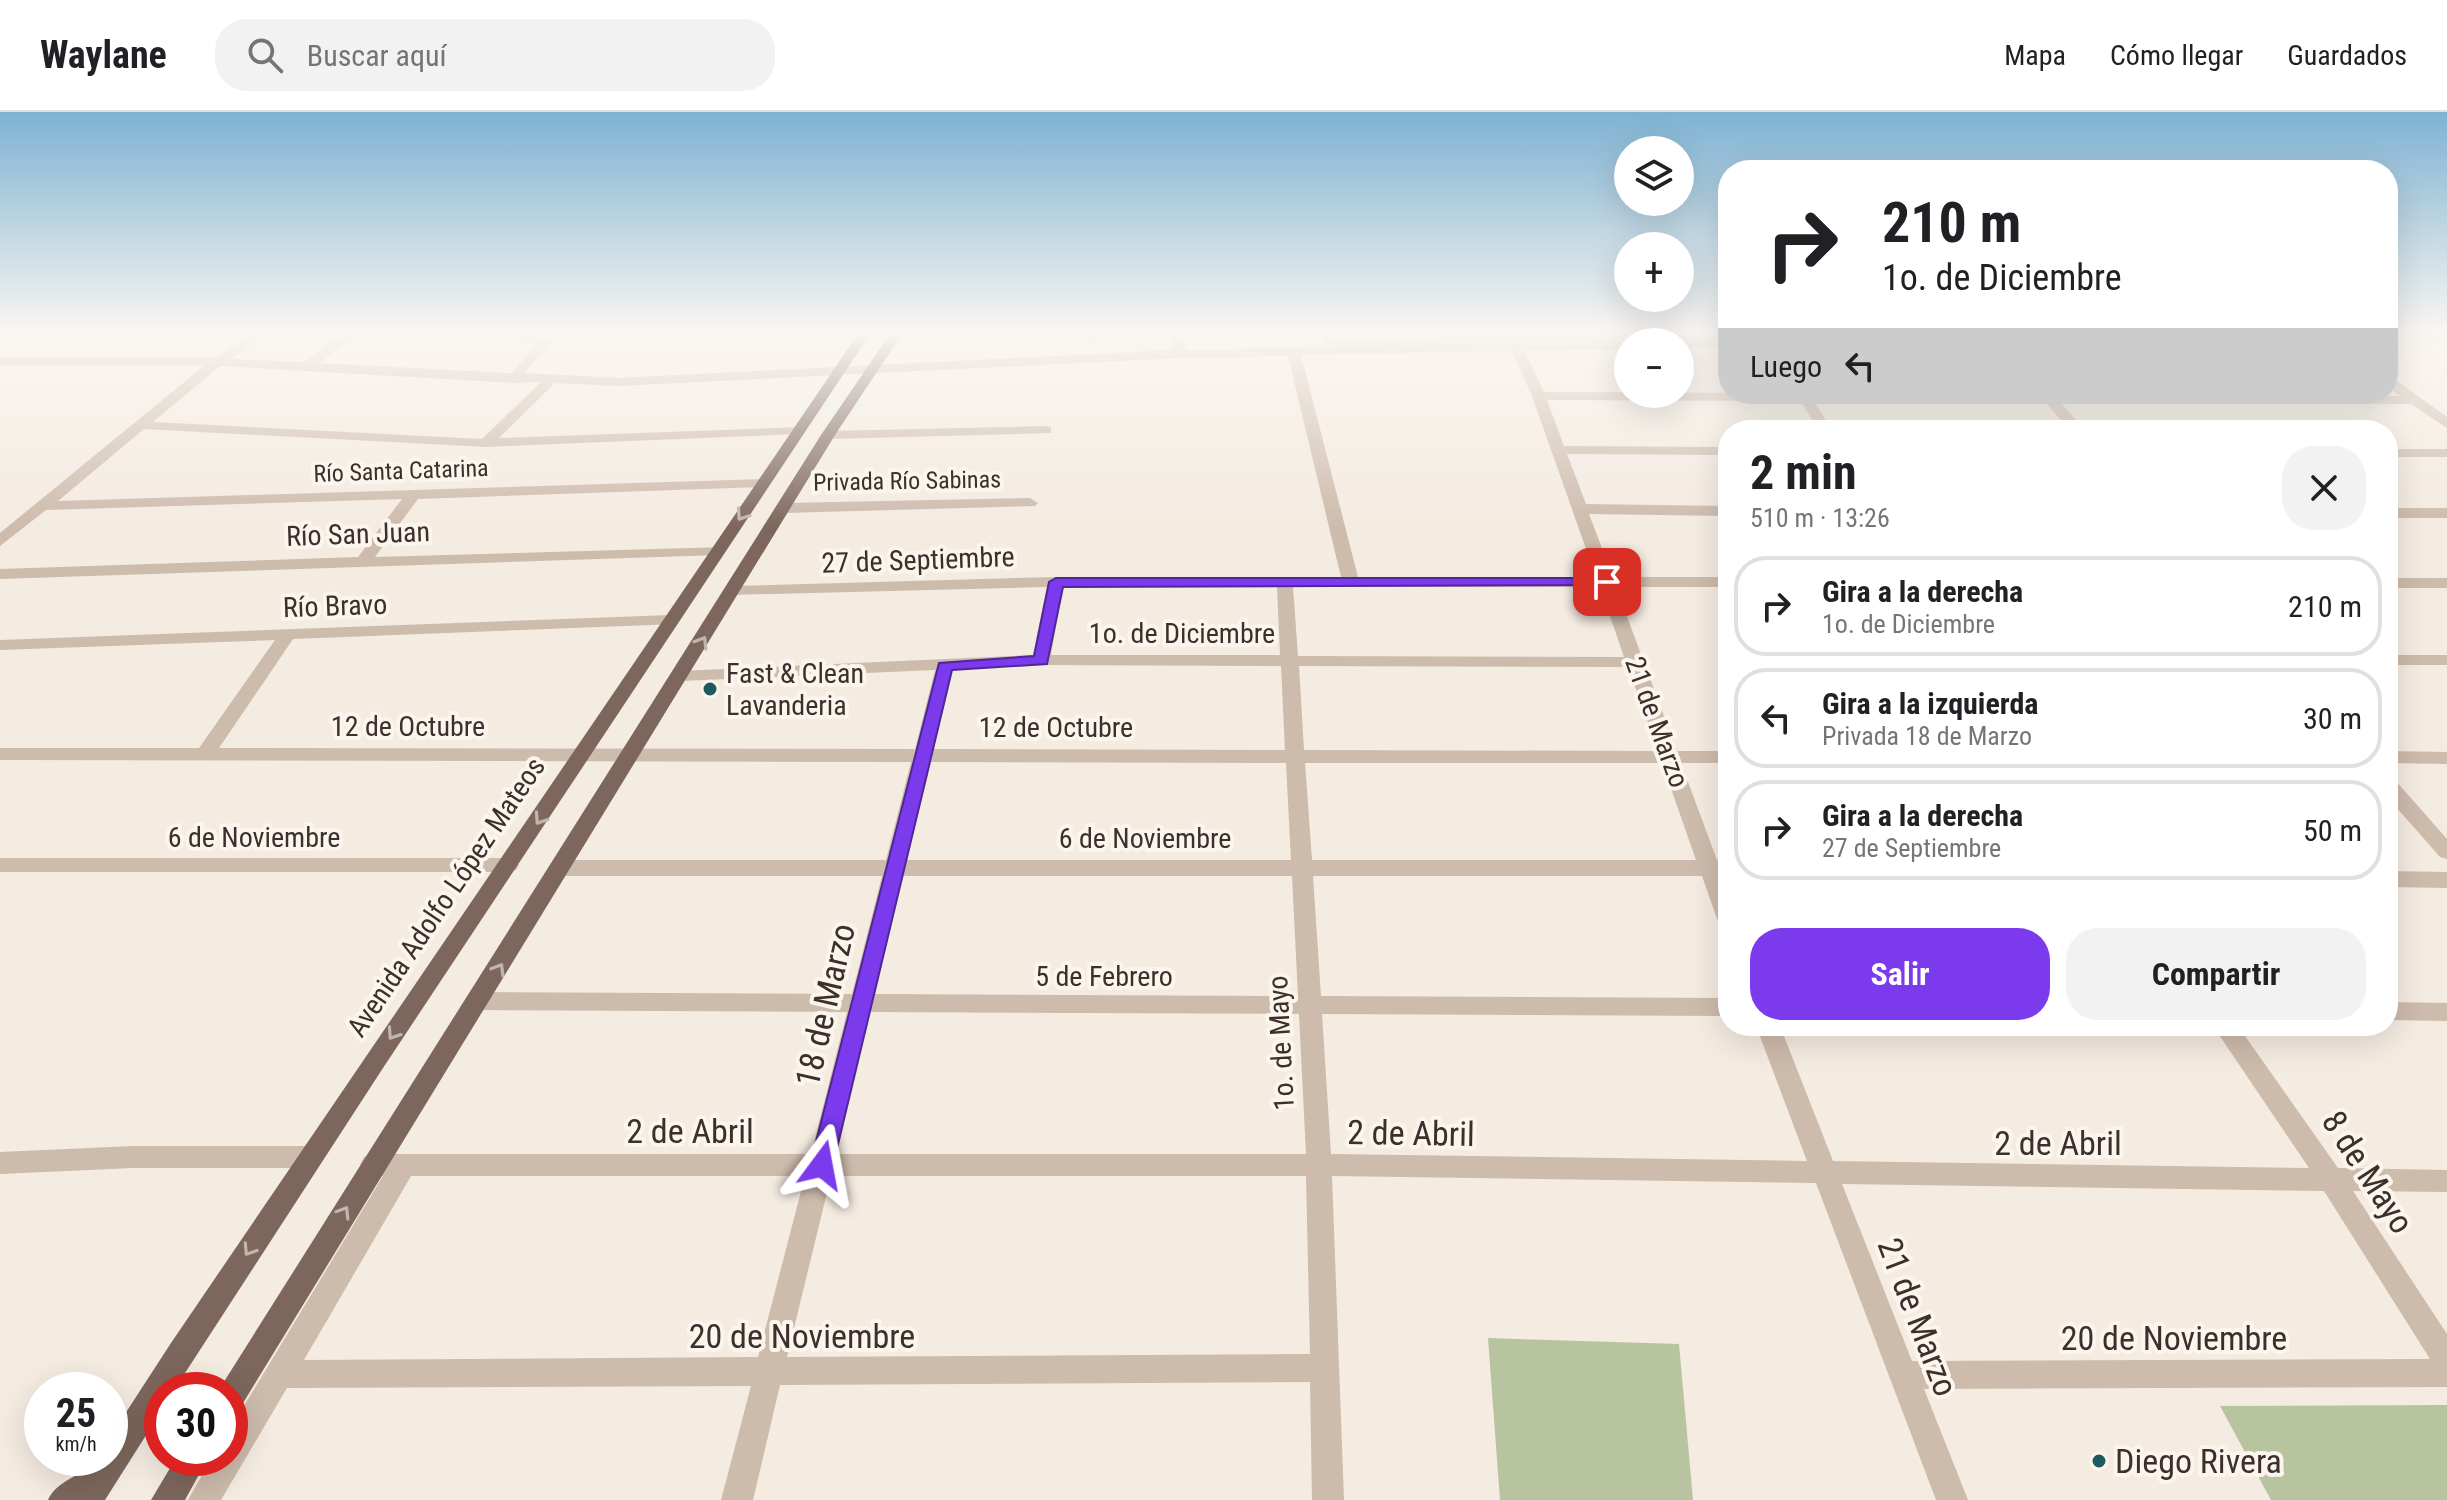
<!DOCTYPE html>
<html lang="es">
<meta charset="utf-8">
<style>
body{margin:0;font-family:"Roboto Condensed",sans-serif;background:#f2f2f2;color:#202124;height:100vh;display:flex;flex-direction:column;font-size:30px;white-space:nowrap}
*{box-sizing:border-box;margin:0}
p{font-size:26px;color:#757577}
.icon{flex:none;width:44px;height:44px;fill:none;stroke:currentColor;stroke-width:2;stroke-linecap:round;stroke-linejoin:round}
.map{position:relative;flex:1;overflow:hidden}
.side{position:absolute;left:1718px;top:308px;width:680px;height:616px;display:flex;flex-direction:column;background:#fff;border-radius:32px;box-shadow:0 8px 32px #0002}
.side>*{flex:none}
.top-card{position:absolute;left:1718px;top:48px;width:680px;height:244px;border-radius:32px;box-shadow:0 8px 32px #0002;background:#fff;color:#202124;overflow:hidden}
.fabs{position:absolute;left:1614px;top:24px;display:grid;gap:16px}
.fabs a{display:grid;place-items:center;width:80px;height:80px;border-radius:50%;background:#fff;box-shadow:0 8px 32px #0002;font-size:40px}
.speed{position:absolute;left:24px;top:1260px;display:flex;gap:16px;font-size:40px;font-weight:700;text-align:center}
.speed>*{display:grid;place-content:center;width:104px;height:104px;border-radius:50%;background:#fff;box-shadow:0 8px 32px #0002;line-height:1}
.speed small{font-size:20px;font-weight:400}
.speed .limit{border:12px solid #d22;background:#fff;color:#111}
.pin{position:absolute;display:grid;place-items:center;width:68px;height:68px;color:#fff;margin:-34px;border-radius:16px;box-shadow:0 4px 12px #0006}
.me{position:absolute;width:88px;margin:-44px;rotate:13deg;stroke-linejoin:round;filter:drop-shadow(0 0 6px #0008)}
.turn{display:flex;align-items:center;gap:28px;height:168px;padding:0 32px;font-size:36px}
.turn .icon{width:104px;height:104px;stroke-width:2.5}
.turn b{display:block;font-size:56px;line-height:68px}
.then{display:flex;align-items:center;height:76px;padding:0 32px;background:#0003;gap:16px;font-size:30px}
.round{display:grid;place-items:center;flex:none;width:84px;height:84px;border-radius:32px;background:#f2f2f2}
.overview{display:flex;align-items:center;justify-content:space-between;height:136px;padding:0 32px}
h1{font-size:48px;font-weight:700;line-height:60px}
.action{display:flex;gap:16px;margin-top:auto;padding:16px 32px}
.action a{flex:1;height:92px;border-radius:32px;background:#7c3aed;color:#fff;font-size:32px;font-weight:700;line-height:92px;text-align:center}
.action a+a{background:#f2f2f2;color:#202124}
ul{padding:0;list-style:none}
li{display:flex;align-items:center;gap:24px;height:100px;margin:0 16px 12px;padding:0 16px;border:4px solid #e0e0e0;border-radius:32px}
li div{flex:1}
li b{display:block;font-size:30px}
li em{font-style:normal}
header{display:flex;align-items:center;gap:48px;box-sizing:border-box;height:112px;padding:0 40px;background:#fff;border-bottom:2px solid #e0e0e0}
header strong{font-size:38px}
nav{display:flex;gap:44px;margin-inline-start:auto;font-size:28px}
.search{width:560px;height:72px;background:#f2f2f2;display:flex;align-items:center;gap:20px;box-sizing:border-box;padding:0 28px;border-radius:32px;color:#757577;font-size:30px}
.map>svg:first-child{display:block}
.green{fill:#b8c4a0}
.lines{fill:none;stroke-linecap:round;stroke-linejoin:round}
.minor{fill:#cdbbac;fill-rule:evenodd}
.major{fill:#7d675c;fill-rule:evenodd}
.oneway{stroke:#c2b5ac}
.route{fill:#7c3aed;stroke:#51269a;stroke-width:2}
.poi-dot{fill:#1f5a5e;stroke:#fbf5ee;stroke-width:3}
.labels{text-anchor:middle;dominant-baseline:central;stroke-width:8;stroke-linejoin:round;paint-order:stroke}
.far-street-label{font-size:24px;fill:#3b302b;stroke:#fbf5ee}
.street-label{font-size:28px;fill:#3b302b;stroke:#fbf5ee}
.poi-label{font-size:28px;fill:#3b302b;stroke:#fbf5ee;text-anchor:start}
.near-street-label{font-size:34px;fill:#3b302b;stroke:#fbf5ee}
.near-poi-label{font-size:34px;fill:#3b302b;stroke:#fbf5ee;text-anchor:start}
</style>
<header>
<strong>Waylane</strong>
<div class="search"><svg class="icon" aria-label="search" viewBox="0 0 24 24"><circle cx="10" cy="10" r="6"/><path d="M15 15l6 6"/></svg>Buscar aquí</div>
<nav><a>Mapa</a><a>Cómo llegar</a><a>Guardados</a></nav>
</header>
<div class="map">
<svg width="2447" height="1388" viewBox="0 0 2447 1388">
<rect width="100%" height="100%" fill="#f4ebe1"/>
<!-- green -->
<path class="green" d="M1322,222h406v6l-403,6z
M1488,1226l191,6 14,156h-193z
M2447,1293v95h-176l-51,-94z"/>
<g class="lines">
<!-- minor -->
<path class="minor" d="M251,222h15l-35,25 73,3 38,-28h14l-37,29 193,10 25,-30 -41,-9h34l22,6 -27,33 93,5 555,-28 -2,-16h12l3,16 330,-8 5,1 107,-2 3,1h-3v7l-103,2 19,41 856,4 -12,-9v-10l5,1 54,39v11l-36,-24 -351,-2 25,28h-15l-25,-28 -231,-1 18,29h-14l-17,-29 -254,-1 17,46 164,1v8l-161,-1 19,50 142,2v10l-139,-2 24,63h115v10h-112l61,164h51v12h-47l36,97h11v16h-5l5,13v38l-8,-2 -3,-6 -15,-43h-389l8,120 407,2v18l-406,-2 9,140 476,7 -51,-135h24l53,135 476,7 -96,-142h25l100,142 109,2v22l-94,-1 94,143v53l-523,2 44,111h-32l-120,-317 -484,-7 12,324h-32l-2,-118 -530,3 -27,115h-32l30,-114 -464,2 -66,112h-33l24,-42h18v-29l153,-253 -19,-3 -4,-8 4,-8 9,-3h438l36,-142 -368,-2 -8,-3 -4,-6 4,-6 8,-3 373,2 30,-118h-321l-7,-3 -3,-5 3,-5 7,-3h325l25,-98 -911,-2v-12h199l76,-108 -275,10v-10l671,-25 9,5 -3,4 -384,15 -74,109 696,1 20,-79 -255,11 -9,-5 9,-5 353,-16 14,-68 -319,8v-8l6,-1 322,-9h285l-53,-221 -108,2 -562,28 -63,-3 -56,55 305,-11v6l-5,1 -313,13 -342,-18 -86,72 705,-22 7,4 -7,4 -345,12 -43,58 350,-10 2,3 -8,5 -719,24v-10l358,-12 44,-58 -356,11 -46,36v-13l205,-168h-205v-8l215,1zM1512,239l20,45 64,181h-238l-57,-222zM220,254l294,17 27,-1 -59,57 -329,-17zM1063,475h214l3,68h-229zM1293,475h307l24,70 -326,-1zM1041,553l240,1 4,84 -351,-1 19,-80zM1299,554l329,1 30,84 -354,-1zM931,650l355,1 5,97h-384zM1305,651h357l34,97h-384zM903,764h389l6,120 -423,-2zM870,900l429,2 7,140h-470zM411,1064h394l-47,181 -454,3zM831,1064h475l4,178 -523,3zM1842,1072l482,7 106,168 -518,2z
M636,222h93l-6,4h-81z
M1083,222h12l1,6 -10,3z
M2388,222h59v8l-59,-2z
M1728,227v8l-48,1v-6h-5z
M1046,314l5,1v6l-223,6 -7,-4 7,-4z
M2388,337h59v8h-59z
M1030,386l8,5 -3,3 -250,7 -8,-5 8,-5z
M2388,396h59v10h-59z
M2388,466h59v10h-59z
M2388,543h59v10h-59z
M2388,639l59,1v12l-59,-1z
M2388,666l7,2 52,59v20l-7,-2 -52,-59z
M0,746h509l7,2 3,5 -3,5 -7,2h-509z
M2388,759l59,1v16l-59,-1z
M2388,890l59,1v18l-59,-1z
M133,1034h177l9,3 4,8 -4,8 -9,3h-177l-133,6v-22z"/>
<!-- major -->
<path class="major" d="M858,222h12l-487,734 -209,322h-12v20l-57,90h-57c9,-21 36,-23 48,-42h14v-21l61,-94z
M890,222h12l-67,101 -595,973 -10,5v-23h-11l1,-2 601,-953z
M176,1346h32l-23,42h-34z"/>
</g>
<!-- one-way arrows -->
<defs><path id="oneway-chevron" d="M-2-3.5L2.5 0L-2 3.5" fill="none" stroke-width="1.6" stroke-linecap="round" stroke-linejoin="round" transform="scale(2)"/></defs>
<g class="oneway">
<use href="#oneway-chevron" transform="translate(742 403) rotate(124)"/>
<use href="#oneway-chevron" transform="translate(702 530) rotate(-58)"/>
<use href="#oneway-chevron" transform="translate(540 707) rotate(124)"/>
<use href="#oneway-chevron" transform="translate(499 857) rotate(-59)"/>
<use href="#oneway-chevron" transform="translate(393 922) rotate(124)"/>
<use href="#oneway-chevron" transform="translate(344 1100) rotate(-58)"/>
<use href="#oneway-chevron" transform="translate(249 1138) rotate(123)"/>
</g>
<!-- sky -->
<linearGradient id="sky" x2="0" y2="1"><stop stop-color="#7eb2d2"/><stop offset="0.53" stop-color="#faf6f2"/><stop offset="1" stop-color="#faf6f2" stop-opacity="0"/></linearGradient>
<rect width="2447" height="416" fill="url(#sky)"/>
<!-- route -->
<path class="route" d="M1607,466l7,4 -2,3 -549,2 -16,77 -95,6 -119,495 -3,8 -8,3 -9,-3 -3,-8 129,-502 95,-7 15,-74 7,-4z"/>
<!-- markers -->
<g class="poi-dot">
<circle cx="710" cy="577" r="8"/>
<circle cx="2099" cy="1349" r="8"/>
</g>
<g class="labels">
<!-- far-street labels -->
<g class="far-street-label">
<text transform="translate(401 359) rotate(-2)">Río Santa Catarina</text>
<text transform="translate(907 369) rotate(-1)">Privada Río Sabinas</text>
</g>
<!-- street labels -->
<g class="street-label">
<text transform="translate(358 422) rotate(-2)">Río San Juan</text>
<text transform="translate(918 448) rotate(-2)">27 de Septiembre</text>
<text transform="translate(335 494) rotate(-2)">Río Bravo</text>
<text x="1182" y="521">1o. de Diciembre</text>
<text transform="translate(1657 610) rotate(70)">21 de Marzo</text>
<text x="408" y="614">12 de Octubre</text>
<text x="1056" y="615">12 de Octubre</text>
<text x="254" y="725">6 de Noviembre</text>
<text x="1145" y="726">6 de Noviembre</text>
<text transform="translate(446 785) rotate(-56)">Avenida Adolfo López Mateos</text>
<text x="1104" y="864">5 de Febrero</text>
<text transform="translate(1281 931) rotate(-93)">1o. de Mayo</text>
</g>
<!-- poi labels -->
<g class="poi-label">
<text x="726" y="561">Fast &amp; Clean<tspan x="726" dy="32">Lavanderia</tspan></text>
</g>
<!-- near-street labels -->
<g class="near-street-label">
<text transform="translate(825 893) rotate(-77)">18 de Marzo</text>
<text x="690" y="1019">2 de Abril</text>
<text transform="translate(1411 1021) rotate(1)">2 de Abril</text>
<text x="2058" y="1031">2 de Abril</text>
<text transform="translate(2368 1060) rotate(57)">8 de Mayo</text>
<text transform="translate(1918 1205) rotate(69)">21 de Marzo</text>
<text x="802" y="1224">20 de Noviembre</text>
<text x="2174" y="1226">20 de Noviembre</text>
</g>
<!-- near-poi labels -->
<g class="near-poi-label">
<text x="2115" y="1349">Diego Rivera</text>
</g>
</g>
</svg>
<div class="fabs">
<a><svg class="icon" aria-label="layers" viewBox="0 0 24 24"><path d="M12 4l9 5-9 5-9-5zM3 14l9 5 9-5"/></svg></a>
<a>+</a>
<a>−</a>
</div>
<div class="speed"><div>25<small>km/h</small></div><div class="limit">30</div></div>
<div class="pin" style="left:1607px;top:470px;background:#d93025"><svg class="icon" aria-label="arrive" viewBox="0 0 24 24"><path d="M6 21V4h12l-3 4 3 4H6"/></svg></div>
<svg class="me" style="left:822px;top:1053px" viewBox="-20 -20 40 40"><path d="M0-17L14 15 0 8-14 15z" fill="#7c3aed" stroke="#fff" stroke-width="4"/></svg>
<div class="top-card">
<div class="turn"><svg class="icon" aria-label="right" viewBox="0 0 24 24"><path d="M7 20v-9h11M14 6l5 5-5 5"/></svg><div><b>210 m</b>1o. de Diciembre</div></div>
<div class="then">Luego<svg class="icon" aria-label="left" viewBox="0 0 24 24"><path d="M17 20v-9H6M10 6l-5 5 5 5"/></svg></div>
</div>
<section class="side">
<div class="overview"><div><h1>2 min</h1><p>510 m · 13:26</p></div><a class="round"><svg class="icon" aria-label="close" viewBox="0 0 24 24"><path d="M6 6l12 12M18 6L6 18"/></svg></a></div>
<ul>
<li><svg class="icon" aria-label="right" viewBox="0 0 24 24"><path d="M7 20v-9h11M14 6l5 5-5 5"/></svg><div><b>Gira a la derecha</b><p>1o. de Diciembre</p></div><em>210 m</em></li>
<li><svg class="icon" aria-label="left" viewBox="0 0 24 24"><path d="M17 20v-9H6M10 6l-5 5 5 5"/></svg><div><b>Gira a la izquierda</b><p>Privada 18 de Marzo</p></div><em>30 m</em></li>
<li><svg class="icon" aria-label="right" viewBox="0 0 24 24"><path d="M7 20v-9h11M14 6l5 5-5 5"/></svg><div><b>Gira a la derecha</b><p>27 de Septiembre</p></div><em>50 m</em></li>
</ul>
<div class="action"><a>Salir</a><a>Compartir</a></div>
</section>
</div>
